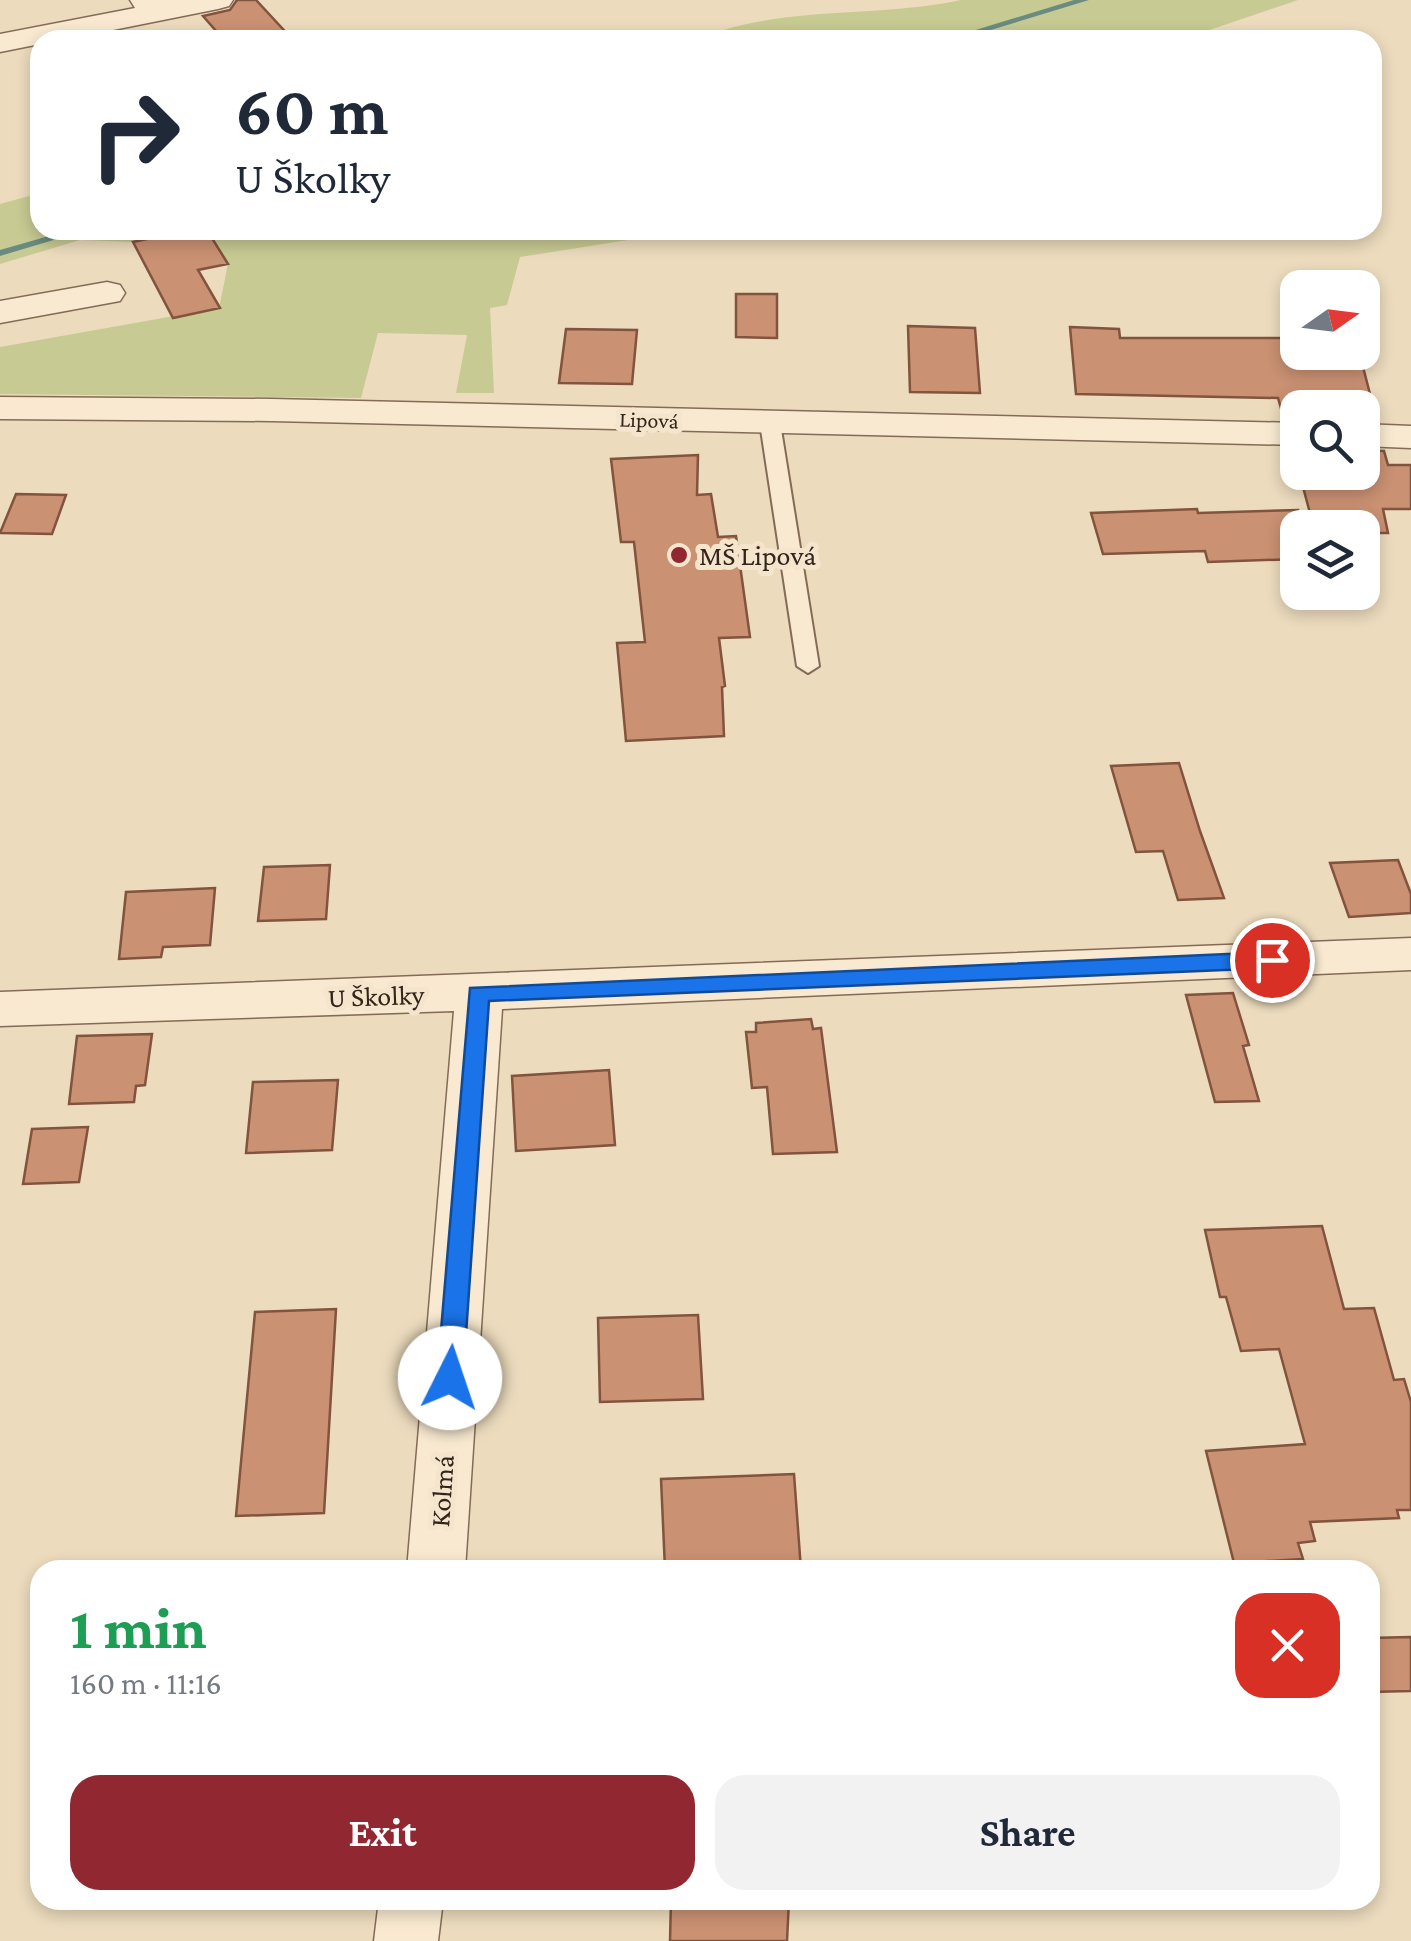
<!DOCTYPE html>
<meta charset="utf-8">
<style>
body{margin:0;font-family:"Crimson Pro",serif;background:#f2f2f3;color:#1f2937;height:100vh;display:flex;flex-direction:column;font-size:38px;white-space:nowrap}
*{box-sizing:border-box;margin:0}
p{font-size:32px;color:#747a83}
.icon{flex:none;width:55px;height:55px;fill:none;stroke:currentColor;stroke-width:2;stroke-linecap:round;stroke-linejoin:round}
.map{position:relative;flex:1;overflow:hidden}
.details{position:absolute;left:30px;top:1560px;width:1350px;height:350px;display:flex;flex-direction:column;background:#fff;border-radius:30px;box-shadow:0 5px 15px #0003}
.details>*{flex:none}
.hud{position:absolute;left:30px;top:30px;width:1352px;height:210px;border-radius:30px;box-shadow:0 5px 15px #0003;background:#fff;color:#1f2937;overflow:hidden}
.needle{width:65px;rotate:76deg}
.fabs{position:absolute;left:1280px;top:270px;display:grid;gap:20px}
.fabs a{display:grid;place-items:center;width:100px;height:100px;border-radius:20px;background:#fff;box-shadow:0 5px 15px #0003;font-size:50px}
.pin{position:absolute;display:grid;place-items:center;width:85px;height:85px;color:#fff;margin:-42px;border:5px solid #fff;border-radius:50%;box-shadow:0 2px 10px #0007}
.me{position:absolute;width:110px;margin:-55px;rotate:4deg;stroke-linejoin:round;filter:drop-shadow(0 0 8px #0008)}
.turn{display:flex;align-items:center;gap:35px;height:210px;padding:0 40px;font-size:45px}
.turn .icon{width:130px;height:130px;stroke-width:2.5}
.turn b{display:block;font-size:70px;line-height:85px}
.round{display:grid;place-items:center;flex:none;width:105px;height:105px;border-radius:30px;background:#f2f2f3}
.overview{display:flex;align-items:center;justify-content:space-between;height:170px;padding:0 40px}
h1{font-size:60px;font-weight:700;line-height:75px;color:#1e9e55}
.cta{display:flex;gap:20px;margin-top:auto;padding:20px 40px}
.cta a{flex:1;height:115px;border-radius:30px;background:#912831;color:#fff;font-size:40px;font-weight:700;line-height:115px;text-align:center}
.cta a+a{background:#f2f2f3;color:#1f2937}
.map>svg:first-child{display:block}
.green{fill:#c7ca92}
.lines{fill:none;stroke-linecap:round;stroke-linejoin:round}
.stream{fill:#698b80;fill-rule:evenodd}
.building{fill:#ca9173;stroke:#82533d;stroke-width:2.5}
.service-casing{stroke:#846b57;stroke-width:4}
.minor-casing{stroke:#846b57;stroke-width:3}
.service{fill:#f8e9d0;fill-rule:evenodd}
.minor{fill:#f8e9d0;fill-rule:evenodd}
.route{fill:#1a73e8;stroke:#114b97;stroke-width:2.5}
.poi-dot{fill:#912831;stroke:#f4e5cc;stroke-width:4}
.labels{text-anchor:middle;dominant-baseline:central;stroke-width:10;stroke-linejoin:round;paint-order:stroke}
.far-street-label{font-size:22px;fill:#33251b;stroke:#f4e5cc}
.poi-label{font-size:28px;fill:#33251b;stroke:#f4e5cc;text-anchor:start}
.street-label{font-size:28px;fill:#33251b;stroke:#f4e5cc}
</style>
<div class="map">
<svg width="1411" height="1941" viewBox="0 0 1411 1941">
<rect width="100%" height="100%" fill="#ecdbbd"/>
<!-- green -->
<path class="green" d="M961,0h337l-118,40h-484c84,-36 178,-21 265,-40z
M40,193v37h149l-56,12 -53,-2 -80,24v-60z
M207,230h485l-172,27 -13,48 -17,3 4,85h-38l11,-58 -89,-2 -17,65 -361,-4v-47l219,-39 9,-44z"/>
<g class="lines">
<!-- stream -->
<path class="stream" d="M1074,0h15l-131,40h-15z
M70,230h17l-87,26v-6z"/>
</g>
<!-- building -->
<path class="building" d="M237,0h19l37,40h-69l-21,-24 27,-6z
M189,230h18l21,34 -30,6 22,38 -47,10 -40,-76z
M736,294h41v44l-41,-1z
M908,326l67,2 5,65 -70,-1z
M1070,327l49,2 1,9h178v14h50l4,15h11l14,54 -15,-1v-12h-64v11h-14l-6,-21 -202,-4z
M566,329l71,1 -5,54 -73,-1z
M1362,450l22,1 4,14h23v44h-28l5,24h-26v-5h-48l-15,-56h63z
M698,455l-1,40 14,-1 7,43 18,-1 14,101 -31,1 6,48 -3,1 2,49 -98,5 -9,-98 28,-1 -11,-100h-13l-10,-83z
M16,494l50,1 -14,39 -52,-1z
M1197,509l1,4 100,-3v49l-90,3 -3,-11 -102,3 -12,-41z
M1179,763l21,68 24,67 -46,2 -15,-49 -27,1 -25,-86z
M1398,860l13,34v19l-62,4 -19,-54z
M330,865l-4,54 -68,2 6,-54z
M215,888l-5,57 -47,2 -2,10 -42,2 7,-67z
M1233,993l16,52 -6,1 16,55 -44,1 -29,-107z
M811,1019l2,10 8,-1 16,124 -64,2 -6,-67 -15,1 -6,-56h10v-9z
M152,1034l-7,51 -9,1 -2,16 -65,2 8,-68z
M609,1070l6,75 -99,6 -4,-75z
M338,1080l-6,70 -86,3 7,-71z
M88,1127l-9,55 -56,2 9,-55z
M1322,1226l22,83 30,-1 20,72 10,-1 7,23v108h-14l2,8 -89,4 5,19 -17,2 5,16 -69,4 -28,-112 99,-7 -26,-95 -38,2 -15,-54h-6l-15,-67z
M336,1309l-12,204 -88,3 19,-204z
M698,1315l5,84 -103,3 -2,-84z
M794,1474l7,96 -136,-1 -4,-90z
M1411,1637v54l-41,1v-54z
M671,1900h118l-2,41h-117z"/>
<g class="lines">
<!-- service casing -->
<g class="service-casing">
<path id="service" d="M770,417l10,6 39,243 -11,7 -11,-7 -37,-243z"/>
</g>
<!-- minor casing -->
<g class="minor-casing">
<path id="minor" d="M130,0h103l-4,6 -11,3 -155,31h-23v4l-40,8v-18l135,-26z
M107,282l13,3 5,8 -5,8 -120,22v-22z
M0,397l272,2 1026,24v22l-1026,-24 -272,-2z
M1362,424l49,2v22l-49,-2z
M1411,938v32l-909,39 -37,561h-58l47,-559 -454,15v-34z
M379,1900h64l-5,41h-64z"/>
</g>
<!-- service -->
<use href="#service" class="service"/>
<!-- minor -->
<use href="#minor" class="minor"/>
</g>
<!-- route -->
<path class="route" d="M1272,952l12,8 -12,8 -783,33 -26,377 -4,7 -9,3 -9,-3 -4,-7 33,-390z"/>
<!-- markers -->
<circle class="poi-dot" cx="679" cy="555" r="10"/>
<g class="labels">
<!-- far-street labels -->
<g class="far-street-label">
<text transform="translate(649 420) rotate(2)">Lipová</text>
</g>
<!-- poi labels -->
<g class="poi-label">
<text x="699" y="555">MŠ Lipová</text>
</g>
<!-- street labels -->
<g class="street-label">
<text transform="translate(376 996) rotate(-2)">U Školky</text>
<text transform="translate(442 1491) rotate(-86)">Kolmá</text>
</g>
</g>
</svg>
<div class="fabs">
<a><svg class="needle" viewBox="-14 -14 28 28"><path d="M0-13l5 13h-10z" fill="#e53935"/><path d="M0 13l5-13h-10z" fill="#747a83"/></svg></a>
<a><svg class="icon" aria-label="search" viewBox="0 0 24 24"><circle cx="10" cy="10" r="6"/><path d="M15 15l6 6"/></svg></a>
<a><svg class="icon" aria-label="layers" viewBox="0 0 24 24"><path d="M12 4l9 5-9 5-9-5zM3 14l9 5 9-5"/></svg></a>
</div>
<div class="pin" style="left:1272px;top:960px;background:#d93025"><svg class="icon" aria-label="arrive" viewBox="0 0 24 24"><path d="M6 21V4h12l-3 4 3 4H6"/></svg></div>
<svg class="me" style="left:450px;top:1378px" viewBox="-20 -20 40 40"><circle r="19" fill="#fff"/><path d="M0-13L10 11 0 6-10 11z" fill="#1a73e8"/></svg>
<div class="hud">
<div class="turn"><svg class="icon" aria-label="right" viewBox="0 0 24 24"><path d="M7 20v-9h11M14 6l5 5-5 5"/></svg><div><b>60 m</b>U Školky</div></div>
</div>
<section class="details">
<div class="overview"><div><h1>1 min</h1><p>160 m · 11:16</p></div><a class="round" style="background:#d93025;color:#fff"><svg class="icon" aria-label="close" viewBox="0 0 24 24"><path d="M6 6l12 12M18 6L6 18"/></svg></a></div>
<div class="cta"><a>Exit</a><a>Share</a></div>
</section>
</div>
